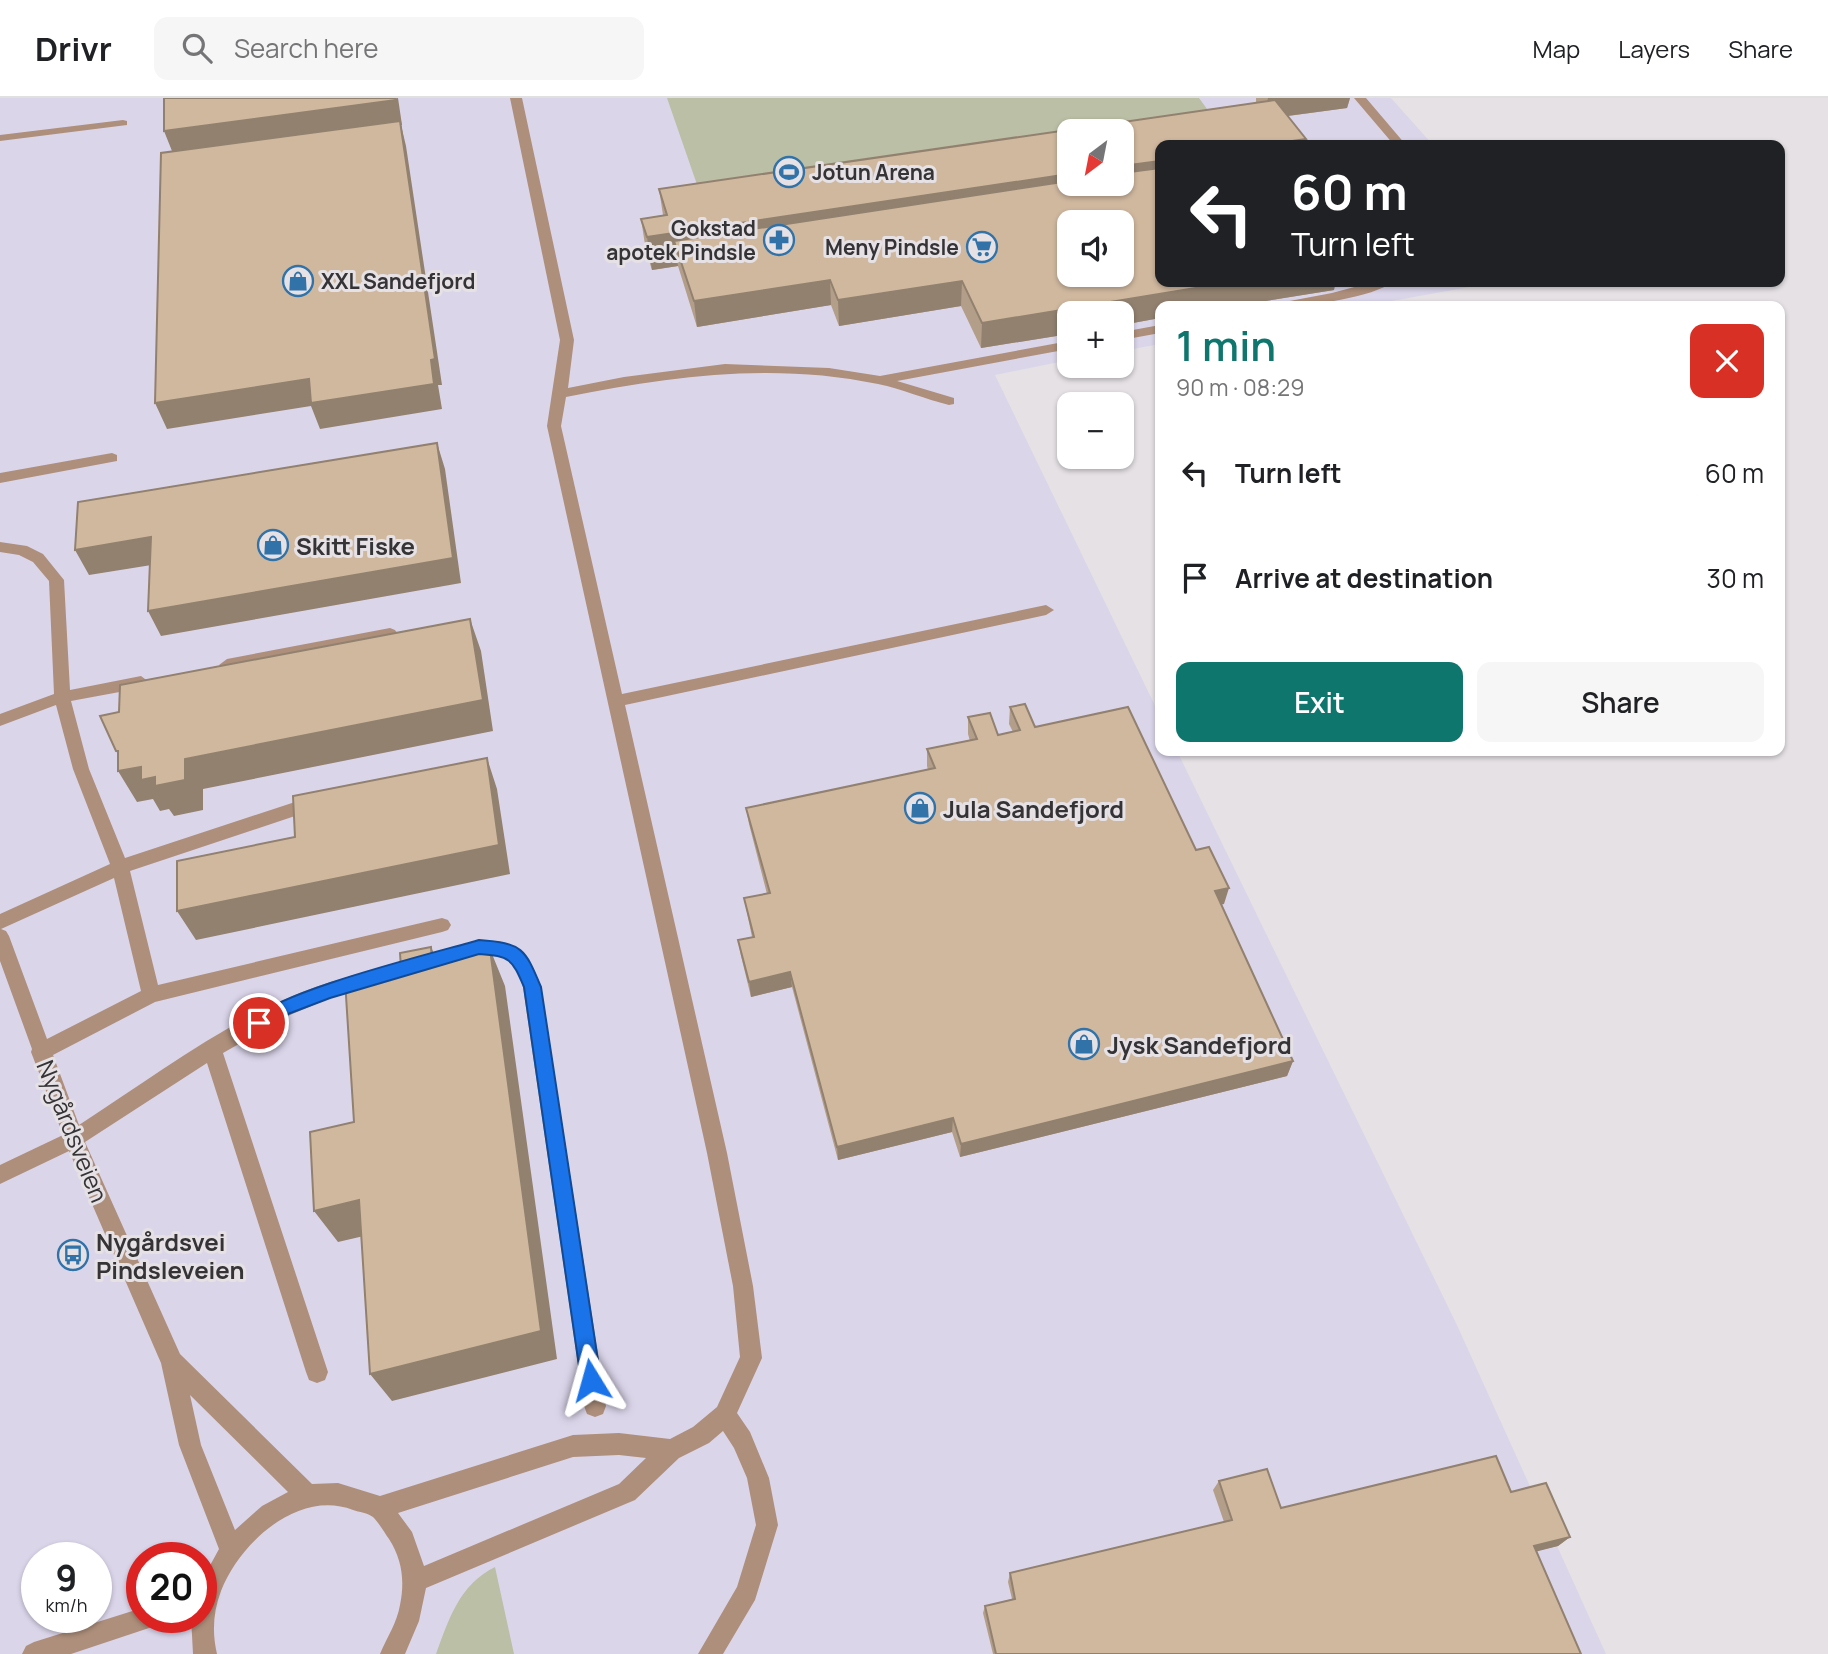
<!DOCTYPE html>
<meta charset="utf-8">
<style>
body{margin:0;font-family:Manrope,sans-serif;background:#f6f6f6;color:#202124;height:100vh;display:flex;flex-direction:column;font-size:26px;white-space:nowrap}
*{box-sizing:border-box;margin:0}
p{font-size:23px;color:#757577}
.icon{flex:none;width:38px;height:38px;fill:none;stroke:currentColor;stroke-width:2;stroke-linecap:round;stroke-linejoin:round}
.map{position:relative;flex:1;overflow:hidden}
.details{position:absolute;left:1155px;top:203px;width:630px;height:455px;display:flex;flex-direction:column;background:#fff;border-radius:14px;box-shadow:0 2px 5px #0004}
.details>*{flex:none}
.guide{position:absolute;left:1155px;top:42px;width:630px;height:147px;border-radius:14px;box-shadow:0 2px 5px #0004;background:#202124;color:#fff;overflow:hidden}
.needle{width:46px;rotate:212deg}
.fabs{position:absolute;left:1057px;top:21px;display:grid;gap:14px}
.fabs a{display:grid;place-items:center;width:77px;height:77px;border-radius:14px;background:#fff;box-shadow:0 2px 5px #0004;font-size:35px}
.speed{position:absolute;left:21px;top:1444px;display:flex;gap:14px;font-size:35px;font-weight:700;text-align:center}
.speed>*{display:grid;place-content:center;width:91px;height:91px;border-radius:50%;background:#fff;box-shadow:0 2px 5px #0004;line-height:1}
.speed small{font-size:18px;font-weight:400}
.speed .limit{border:10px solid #d22;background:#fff;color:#111}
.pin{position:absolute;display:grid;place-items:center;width:60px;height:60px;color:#fff;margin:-30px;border:4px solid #fff;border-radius:50%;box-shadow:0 2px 7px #0007}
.me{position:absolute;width:77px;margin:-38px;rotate:352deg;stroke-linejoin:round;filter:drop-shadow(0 0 5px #0008)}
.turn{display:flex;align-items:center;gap:24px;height:147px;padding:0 21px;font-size:32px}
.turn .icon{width:91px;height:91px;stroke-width:2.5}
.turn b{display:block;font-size:49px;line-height:60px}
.round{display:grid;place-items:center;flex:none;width:74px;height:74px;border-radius:14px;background:#f6f6f6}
.head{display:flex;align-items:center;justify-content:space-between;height:119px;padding:0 21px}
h1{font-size:42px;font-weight:600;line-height:52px;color:#0f766e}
.cta{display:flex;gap:14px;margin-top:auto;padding:14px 21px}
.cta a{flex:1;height:80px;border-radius:14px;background:#0f766e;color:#fff;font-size:28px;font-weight:600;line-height:80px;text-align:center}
.cta a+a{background:#f6f6f6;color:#202124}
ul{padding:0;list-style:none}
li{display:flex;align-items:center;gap:21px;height:105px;padding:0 21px}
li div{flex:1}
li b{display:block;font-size:26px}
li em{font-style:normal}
header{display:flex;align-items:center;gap:42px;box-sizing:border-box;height:98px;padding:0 35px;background:#fff;border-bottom:2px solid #e0e0e0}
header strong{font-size:33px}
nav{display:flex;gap:38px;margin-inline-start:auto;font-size:24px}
.search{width:490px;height:63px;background:#f6f6f6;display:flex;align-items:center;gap:18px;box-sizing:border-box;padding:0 24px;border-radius:14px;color:#757577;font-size:26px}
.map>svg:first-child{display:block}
.industrial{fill:#dbd5ea;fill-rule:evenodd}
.green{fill:#bbbfa5}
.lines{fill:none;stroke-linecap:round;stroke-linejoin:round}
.minor{fill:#ae8f7b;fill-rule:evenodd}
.wall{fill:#b39e89}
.shaded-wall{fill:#92816f}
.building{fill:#d0b89f;stroke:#92816f;stroke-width:2;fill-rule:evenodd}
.route{fill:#1a73e8;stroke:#114b97;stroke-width:2}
.labels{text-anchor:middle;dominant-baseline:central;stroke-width:6;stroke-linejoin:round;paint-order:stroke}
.far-poi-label{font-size:21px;font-weight:bold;fill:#353335;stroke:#e5e1e5;text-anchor:start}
.poi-label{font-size:24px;font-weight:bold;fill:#353335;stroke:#e5e1e5;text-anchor:start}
.street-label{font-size:24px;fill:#353335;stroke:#e5e1e5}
</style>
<header>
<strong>Drivr</strong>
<div class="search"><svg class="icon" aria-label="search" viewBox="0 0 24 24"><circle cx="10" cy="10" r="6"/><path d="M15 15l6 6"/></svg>Search here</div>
<nav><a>Map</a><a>Layers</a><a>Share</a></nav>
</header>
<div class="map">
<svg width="1828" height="1556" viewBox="0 0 1828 1556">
<rect width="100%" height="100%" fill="#e5e1e5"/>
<!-- industrial -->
<path class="industrial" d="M0,0h1391l42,47h-273v137h337l-133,24h-204v38l-38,7v-38h-53v47l-74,15 165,341v35h17l279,572 150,331h-1606zM1069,33h53v53h-53zM1069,124h53v53h-53zM37,1460h59v59h-59zM142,1460h59v59h-59z"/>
<!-- green -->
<path class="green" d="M667,0h532l19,26 -96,7h-53l-367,68z
M495,1469l19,87h-78c13,-35 23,-69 59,-87z"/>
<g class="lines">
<!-- minor -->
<path class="minor" d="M510,0h12l52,242 -6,48 56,-11 101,-13 104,4 51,8 189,-35v8l-172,32 57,17v6l-5,1c-24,-6 -47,-16 -71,-21 -104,-22 -209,-8 -312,13l-5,29 61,268 424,-89 8,5 -8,5 -421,90 102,448 26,133 9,72 -25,55 13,19 19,46 9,47 -23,75 -32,54h-25l39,-67 19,-62 -9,-47 -13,-30 -11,-17 -14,12 -30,15 -44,42 -209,88 -7,33 -14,33h-25c7,-17 17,-31 20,-49 5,-24 2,-46 -11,-66 -5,-7 -10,-16 -16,-22 -5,-4 -14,-5 -20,-7 -54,-21 -113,32 -132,81 -8,21 -9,42 -4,63h-24l-2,-37h10v-35l18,-33 -40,-104 -18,-82 -92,-212 -69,33v-19l63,-30 -32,-83 1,-3 -32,-88v-47l110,-50 -37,-95 -17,-64 -56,21v-12l54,-20 -5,-113 -16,-19 -14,-7 -19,-3v-10l27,4 16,8 21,26 6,110 71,-14 8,6 -8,6 -70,13 18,68 36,89 170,-56 20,-3 6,2 2,5 -2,5 -26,5 -165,55 28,114 284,-67 6,2 3,5 -3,5 -6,2 -287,70 -102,53 26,70c82,-53 166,-119 262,-146 11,-3 21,-8 31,-5l3,6 -3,6 -42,12 -40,17 -67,38 105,319 -3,8 -8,3 -8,-3 -3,-8 -99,-309 -122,79 95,212 132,130 26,-1 42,13 193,-61 46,-2 51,6 23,-12 24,-20 23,-50 -7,-71 -26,-133 -160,-727 13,-86zM114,780l27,113 -94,48 -38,-103 -3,-5 -5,-2zM190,1297l98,97 -26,14 -27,24 -34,-85zM619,1357l27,3 -27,26 -195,82 -12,-34 -14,-19 175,-56z
M1354,0h12l40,47h-12z
M123,22l4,1v4l-127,16v-6z
M1373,184h19c-19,16 -89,25 -114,24l1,-3 53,-10z
M1160,227v8l-38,7v-8z
M112,355l5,2v6l-117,22v-10z
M390,530l5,2 3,4 -3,4 -168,33 -8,-6 8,-6z
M481,842c38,1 48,13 60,47l65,419 -3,8 -8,3 -8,-3 -3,-8 -61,-419c-2,-7 -4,-15 -8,-21 -19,-25 -78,0 -102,8l-6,-3 -3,-5 3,-5 6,-3z
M142,1510v9h20l-4,8 -87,29h-49l4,-8 8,-4z"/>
</g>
<!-- wall -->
<path class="wall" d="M1256,0h94l-3,10 -59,8 18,23 -1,6h-145l174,145 -100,16h-74v12l-38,7v-12h-53v21l-88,14 -20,-42 -122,20 -8,-21 -134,22 -19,-61 -26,4 -6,-19 -5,-32 22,-4 -4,-26 597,-86z
M1010,609l25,20 161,123 28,54h-3l72,157 -6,15 -327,81 -8,-25 -114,28 -46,-173 -41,10 -10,-41 -3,-16 14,-3 -8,-39 23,-4 -18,-70 -3,-16 182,-38 -1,-4v-17l43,-8 -2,-7v-17l30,18 15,-3 -4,-8z
M1219,1383l62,27 230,-16 59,45 -12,9 -22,5 45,103h-588l-10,-41 2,-7 27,-7 -4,-17 2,-9 214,-51 -11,-32z"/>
<!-- shaded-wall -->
<path class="shaded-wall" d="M398,0l4,27h-1l5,21 36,239h-4l4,24 -122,20 -9,-23 -144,23 -12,-26 276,-43 -257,-204 -10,-25z
M1268,0h82l-3,10 -83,11z
M1306,41l-1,6h-41z
M1160,63v31l-486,49 4,25 -26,4 -5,-33 422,-63v10h53v-18z
M830,182l1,25 -134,22 -3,-26z
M962,183l-1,25 -122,20 -1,-26z
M1232,184h104l-2,8 -100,16h-74v12l-38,7v-12h-53v21l-88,14 1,-25z
M437,345l8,26 16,114 -300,53 -13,-25z
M151,439l13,26 -75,12 -14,-25z
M470,521l11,32 12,80 -290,58v21l-29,6 -5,-7 -9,2 -7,-12 -16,3 -19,-31 9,-2 -11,-18z
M487,660l10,31 13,85 -314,66 -19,-29z
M1229,790l-5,16 -13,3 4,-16z
M431,849l17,37 -16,-23z
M490,851l15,37 52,373 -165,42 -22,-27z
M790,874l2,15 -41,10 -2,-15z
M1293,963l-6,15 -327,81 1,-13z
M953,1020l-1,14 -114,28 -1,-13z
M359,1102l22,32 -43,10 -24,-31z
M1570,1439l-12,9 -35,9 11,-9z"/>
<!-- building -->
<path class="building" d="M164,0h231l1,2 -232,31z
M1275,2l31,39 -42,6h-104v16l-38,5v-35h-53v43l-422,63 -6,-18 26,-4 -8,-26z
M400,23l35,238 -4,1 3,24 -123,19 -2,-24 -154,24 6,-250z
M1160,70v114h72l-250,41 -20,-42 -124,19 -8,-20 -136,21 -20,-60 395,-60v3h53v-11zM1069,124h53v53h-53z
M437,345l16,115 -305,53 3,-74 -76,13 3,-48z
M470,521l13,81 -298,59v21l-30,6v-9l-14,3v-13l-23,4v-20h-2l-16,-35 19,-4 1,-27z
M1025,606l10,23 93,-20 68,143 13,-3 20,41 -14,3 78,170 -332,83 -8,-26 -116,29 -47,-175 -41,10 -11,-42 16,-3 -10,-39 26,-5 -24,-85 189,-40 -8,-19 50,-10 -9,-22 22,-4 8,22 22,-5 -10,-23z
M487,660l12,87 -322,66v-50l118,-24 -2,-41z
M431,849l1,14 58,-12 51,382 -171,43 -11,-174 -45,11 -4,-79 44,-10 -9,-142 56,-12 -1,-15z
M1496,1358l15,36 35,-9 24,54 -36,9 47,108h-585l-11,-48 30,-7 -5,-26 222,-53 -13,-39 48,-12 14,39z"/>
<!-- route -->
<path class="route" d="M479,842c44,3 46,9 62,47l60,393 -3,7 -7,3 -7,-3 -3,-7 -57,-393c-12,-28 -14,-31 -45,-33l-149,44 -42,16 -29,16 -6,-2 -2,-5c13,-29 191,-72 228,-83z"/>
<!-- icons -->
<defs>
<g id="stadium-ring" transform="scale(1.575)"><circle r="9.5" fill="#e5e1e5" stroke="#3173a9" stroke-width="1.5"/><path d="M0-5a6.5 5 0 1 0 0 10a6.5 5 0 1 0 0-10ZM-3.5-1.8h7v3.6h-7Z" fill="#3173a9"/></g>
<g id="pharmacy-ring" transform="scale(1.575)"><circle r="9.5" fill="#e5e1e5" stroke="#3173a9" stroke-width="1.5"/><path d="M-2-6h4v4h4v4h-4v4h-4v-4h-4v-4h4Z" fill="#3173a9"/></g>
<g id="supermarket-ring" transform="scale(1.575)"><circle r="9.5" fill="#e5e1e5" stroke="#3173a9" stroke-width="1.5"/><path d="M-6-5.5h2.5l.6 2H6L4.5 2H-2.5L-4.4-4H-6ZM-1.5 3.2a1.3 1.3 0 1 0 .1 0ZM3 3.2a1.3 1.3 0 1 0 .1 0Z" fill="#3173a9"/></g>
<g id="shop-ring" transform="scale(1.575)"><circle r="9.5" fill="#e5e1e5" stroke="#3173a9" stroke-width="1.5"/><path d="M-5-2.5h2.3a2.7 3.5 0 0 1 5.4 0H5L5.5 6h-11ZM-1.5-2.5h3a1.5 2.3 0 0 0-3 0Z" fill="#3173a9"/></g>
<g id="bus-ring" transform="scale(1.575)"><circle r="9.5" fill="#e5e1e5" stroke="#3173a9" stroke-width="1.5"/><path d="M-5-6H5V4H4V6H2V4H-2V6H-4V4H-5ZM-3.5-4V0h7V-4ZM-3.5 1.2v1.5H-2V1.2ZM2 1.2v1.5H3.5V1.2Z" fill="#3173a9"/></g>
</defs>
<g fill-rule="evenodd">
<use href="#stadium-ring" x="789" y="74"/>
<use href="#pharmacy-ring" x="779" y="142"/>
<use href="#supermarket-ring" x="982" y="149"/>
<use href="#shop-ring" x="298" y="183"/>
<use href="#shop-ring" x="273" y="447"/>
<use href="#shop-ring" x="920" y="710"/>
<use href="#shop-ring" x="1084" y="946"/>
<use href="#bus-ring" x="73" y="1157"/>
</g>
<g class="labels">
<!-- far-poi labels -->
<g class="far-poi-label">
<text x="812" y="74">Jotun Arena</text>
<text x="756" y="130" text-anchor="end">Gokstad<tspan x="756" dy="24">apotek Pindsle</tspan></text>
<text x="959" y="149" text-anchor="end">Meny Pindsle</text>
<text x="321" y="183">XXL Sandefjord</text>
</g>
<!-- poi labels -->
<g class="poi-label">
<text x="296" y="447">Skitt Fiske</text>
<text x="943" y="710">Jula Sandefjord</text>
<text x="1107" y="946">Jysk Sandefjord</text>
<text x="96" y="1143">Nygårdsvei<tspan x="96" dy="28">Pindsleveien</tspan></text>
</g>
<!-- street labels -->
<g class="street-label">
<text transform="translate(73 1033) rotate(68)">Nygårdsveien</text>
</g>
</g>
</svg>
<div class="fabs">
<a><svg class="needle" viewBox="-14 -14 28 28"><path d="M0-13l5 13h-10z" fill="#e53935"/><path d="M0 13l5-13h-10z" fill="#757577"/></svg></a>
<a><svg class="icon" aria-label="sound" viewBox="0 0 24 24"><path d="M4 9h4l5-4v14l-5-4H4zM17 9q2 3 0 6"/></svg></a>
<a>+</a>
<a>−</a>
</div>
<div class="speed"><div>9<small>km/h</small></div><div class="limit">20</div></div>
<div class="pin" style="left:259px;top:925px;background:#d93025"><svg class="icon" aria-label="arrive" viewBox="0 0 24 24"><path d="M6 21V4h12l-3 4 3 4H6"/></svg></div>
<svg class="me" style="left:591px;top:1282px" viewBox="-20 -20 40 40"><path d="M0-17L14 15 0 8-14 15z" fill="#1a73e8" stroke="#fff" stroke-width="4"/></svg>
<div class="guide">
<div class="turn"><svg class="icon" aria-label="left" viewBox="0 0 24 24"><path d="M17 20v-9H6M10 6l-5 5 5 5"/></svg><div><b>60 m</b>Turn left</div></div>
</div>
<section class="details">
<div class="head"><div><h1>1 min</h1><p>90 m · 08:29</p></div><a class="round" style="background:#d93025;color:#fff"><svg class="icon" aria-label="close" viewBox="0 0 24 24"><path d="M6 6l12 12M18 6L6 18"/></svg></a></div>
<ul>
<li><svg class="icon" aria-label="left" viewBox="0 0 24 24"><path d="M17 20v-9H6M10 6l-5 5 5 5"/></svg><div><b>Turn left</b></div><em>60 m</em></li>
<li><svg class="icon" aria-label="arrive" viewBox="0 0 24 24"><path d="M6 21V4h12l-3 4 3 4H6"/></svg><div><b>Arrive at destination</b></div><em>30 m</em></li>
</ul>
<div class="cta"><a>Exit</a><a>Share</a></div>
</section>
</div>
